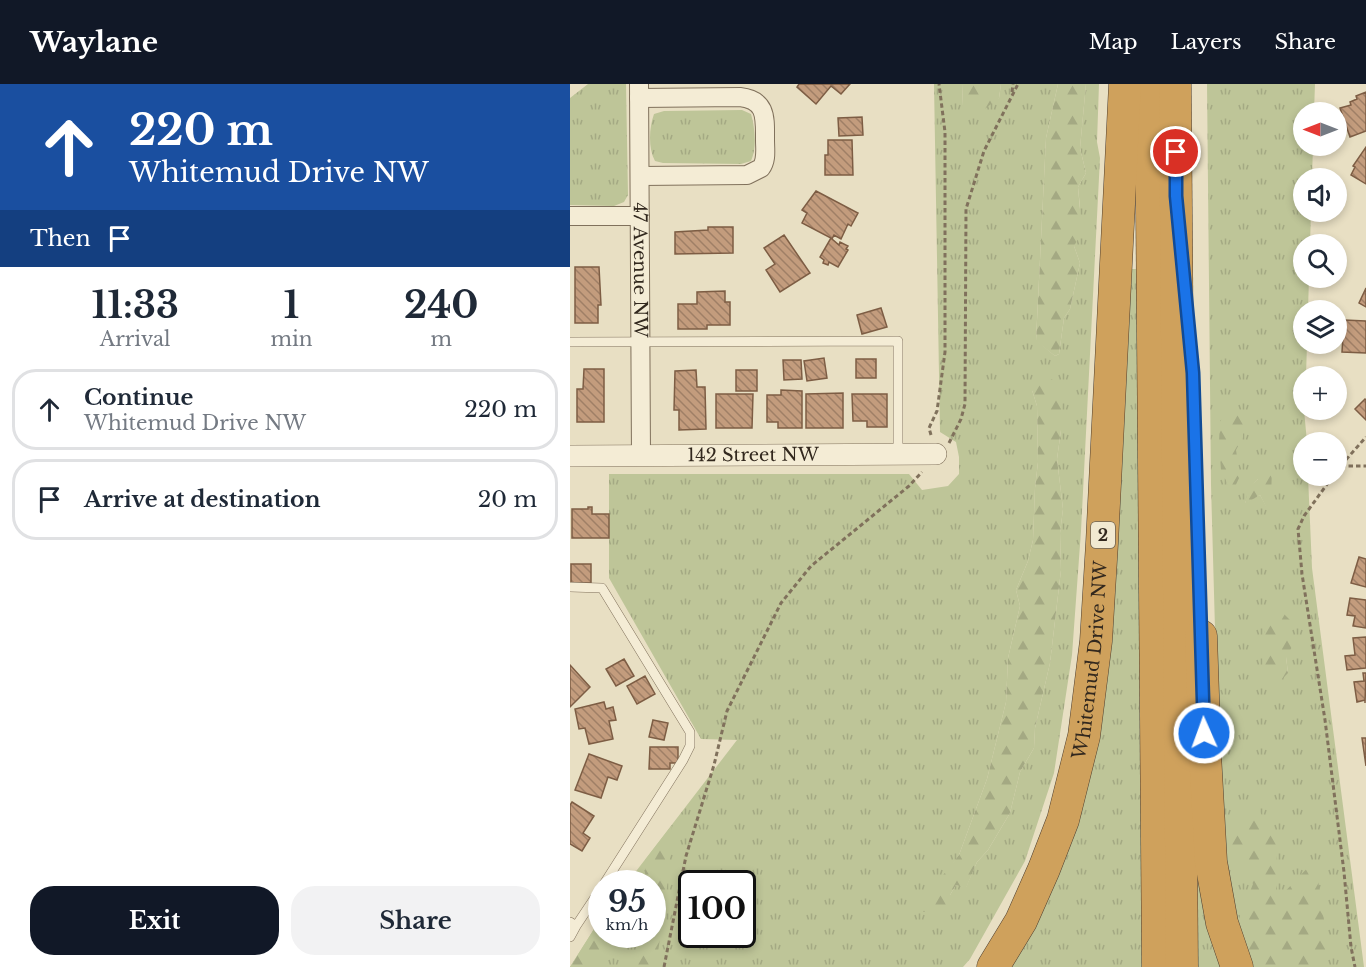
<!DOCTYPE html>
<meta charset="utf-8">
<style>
body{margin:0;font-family:"Libre Baskerville",serif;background:#f2f2f3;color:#1f2937;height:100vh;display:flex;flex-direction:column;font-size:22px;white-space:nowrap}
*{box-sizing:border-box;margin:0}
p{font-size:20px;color:#747a83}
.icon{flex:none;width:33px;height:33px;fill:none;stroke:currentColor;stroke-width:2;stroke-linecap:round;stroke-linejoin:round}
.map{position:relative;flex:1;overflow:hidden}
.panel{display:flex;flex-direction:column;background:#fff;width:570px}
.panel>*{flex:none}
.hud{background:#1a4fa0;color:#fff;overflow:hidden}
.needle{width:39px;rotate:270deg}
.tools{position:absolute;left:723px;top:18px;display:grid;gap:12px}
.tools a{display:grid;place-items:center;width:54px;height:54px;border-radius:50%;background:#fff;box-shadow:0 3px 9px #0003;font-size:30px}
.speed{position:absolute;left:18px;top:786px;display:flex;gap:12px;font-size:30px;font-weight:700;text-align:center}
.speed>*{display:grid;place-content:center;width:78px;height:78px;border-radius:50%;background:#fff;box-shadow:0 3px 9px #0003;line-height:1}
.speed small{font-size:15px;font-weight:400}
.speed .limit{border:3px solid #111;border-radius:9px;background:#fff;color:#111}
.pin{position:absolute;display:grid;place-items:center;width:51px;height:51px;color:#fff;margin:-26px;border:3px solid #fff;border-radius:50%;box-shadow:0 2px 6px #0007}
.me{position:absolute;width:66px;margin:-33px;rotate:358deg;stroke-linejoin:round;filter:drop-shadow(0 0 4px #0008)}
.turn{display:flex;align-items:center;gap:21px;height:126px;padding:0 30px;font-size:27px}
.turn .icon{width:78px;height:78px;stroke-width:2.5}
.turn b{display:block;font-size:42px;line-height:51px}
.then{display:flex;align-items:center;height:57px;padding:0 30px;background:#0003;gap:12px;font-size:22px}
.eta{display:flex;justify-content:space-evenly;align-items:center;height:102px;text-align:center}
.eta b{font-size:36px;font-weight:800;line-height:42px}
.cta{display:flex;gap:12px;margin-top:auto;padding:12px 30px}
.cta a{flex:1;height:69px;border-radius:24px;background:#111827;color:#fff;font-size:24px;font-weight:800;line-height:69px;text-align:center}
.cta a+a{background:#f2f2f3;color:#1f2937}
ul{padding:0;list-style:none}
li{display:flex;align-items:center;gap:18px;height:81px;margin:0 12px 9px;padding:0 18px;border:3px solid #e0e1e3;border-radius:24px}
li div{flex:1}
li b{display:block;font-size:22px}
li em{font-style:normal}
header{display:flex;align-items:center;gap:36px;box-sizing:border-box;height:84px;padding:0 30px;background:#111827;color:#fff}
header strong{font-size:28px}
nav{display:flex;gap:33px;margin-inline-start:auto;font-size:21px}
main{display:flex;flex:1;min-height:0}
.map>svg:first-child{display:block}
.grass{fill:url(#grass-tufts);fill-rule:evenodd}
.forest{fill:url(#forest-firs)}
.building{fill:url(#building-back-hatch);stroke:#7d5d44;stroke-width:1.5}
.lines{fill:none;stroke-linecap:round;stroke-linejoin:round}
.service-casing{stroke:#80715c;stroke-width:10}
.minor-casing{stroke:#80715c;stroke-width:20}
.tertiary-casing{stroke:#80715c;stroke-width:22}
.motorway-casing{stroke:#4f3f30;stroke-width:33}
.path{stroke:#80715c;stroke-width:3;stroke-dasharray:4.5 3;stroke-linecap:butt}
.service{stroke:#f4ecd5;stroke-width:9}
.minor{stroke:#f4ecd5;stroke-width:18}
.tertiary{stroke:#f4ecd5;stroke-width:21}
.motorway{stroke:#cfa15c;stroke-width:32}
.route-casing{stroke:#114b97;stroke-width:15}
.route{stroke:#1a73e8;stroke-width:10}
.labels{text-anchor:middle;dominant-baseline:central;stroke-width:6;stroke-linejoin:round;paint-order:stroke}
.shield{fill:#f1e9d1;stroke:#6b6254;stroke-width:1.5}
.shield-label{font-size:16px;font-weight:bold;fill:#32281e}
.street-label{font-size:18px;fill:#32281e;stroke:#f1e9d1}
</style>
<header>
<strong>Waylane</strong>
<nav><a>Map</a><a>Layers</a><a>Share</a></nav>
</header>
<main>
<section class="panel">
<div class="hud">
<div class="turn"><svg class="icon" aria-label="ahead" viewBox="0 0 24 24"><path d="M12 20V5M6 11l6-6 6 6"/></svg><div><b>220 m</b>Whitemud Drive NW</div></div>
<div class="then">Then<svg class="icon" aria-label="arrive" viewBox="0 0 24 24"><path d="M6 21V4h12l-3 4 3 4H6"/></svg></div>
</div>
<div class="eta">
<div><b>11:33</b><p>Arrival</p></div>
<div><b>1</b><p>min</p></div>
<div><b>240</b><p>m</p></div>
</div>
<ul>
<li><svg class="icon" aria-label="ahead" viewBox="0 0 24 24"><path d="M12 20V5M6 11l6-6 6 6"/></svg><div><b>Continue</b><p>Whitemud Drive NW</p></div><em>220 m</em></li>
<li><svg class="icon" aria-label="arrive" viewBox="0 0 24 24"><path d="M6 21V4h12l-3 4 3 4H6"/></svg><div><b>Arrive at destination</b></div><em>20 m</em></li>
</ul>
<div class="cta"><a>Exit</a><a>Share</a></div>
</section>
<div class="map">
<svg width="796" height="883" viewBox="0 0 796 883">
<defs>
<pattern id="grass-tufts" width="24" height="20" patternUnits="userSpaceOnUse" patternTransform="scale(1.5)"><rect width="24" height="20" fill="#bec598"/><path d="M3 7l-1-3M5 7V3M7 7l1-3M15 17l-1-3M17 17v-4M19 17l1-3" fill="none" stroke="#a4a983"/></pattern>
<pattern id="forest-firs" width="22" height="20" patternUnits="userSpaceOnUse" patternTransform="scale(1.5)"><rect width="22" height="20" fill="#bec598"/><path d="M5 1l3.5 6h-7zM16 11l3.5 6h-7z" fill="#a4a983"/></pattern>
<pattern id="building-back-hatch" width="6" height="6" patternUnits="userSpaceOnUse" patternTransform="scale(1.5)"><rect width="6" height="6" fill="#c39c7d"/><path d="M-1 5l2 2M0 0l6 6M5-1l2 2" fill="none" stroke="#9f7f66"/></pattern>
</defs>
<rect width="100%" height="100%" fill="#e8dfc3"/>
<!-- grass -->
<path class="grass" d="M18,0h38l2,111 -4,7 -10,4 -44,-1v-107z
M364,0h28l1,22 36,-8 2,-14h57l-12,54 -10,202 19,16 4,-2 5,-36 6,-9 10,-46 -6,-17 6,-39 -2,-20 8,-14 -6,-25 6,-64h13l-2,58 3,16 -19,373 -9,124 -18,118 -29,88 -55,98 -7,8h-393l31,-49 1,16h50v-50l-25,-1 110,-143 -36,-1 -92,-161v-104h300l13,16 26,-4 11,-12v-17l-3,-15 -16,-10zM462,306l29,40 -4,29 6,50 -3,24 1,37 -11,93 -15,65 -1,20 -14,24 -10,41 -22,37 -11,12 -11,25 -10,-2 -6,10v-27l9,-13 28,-76 19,-77 2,-44 12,-52 -4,-16 12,-29 5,-21 2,-52 3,-26 -1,-56zM122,800h50v50h-50z
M637,0h108l-1,28h-10v34h9l-1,32h-8v34h7l-1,32h-6v34h5l-1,32h-4v34h3l-1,32h-2v34l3,32h-3v34h4l4,92 52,399h-111l-13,-31 -12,-49 -9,-114 -8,-288zM688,395l8,27 -6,-11 -15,8 9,-20zM716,573l2,16 -25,-1z
M172,26l9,4c4,14 6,34 0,47l-10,3 -78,-1 -8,-2c-7,-13 -6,-33 -1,-47l10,-3z
M562,185h5l3,489 4,209h-138l39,-65 78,-504z
M628,773l30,110h-30z"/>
<!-- forest -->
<path class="forest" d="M392,0h39l-2,14 -21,16 -15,-8z
M488,0h28l-6,64 6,25 -8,14 4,45 -8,14 6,17 -10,46 -6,9 -5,36 -4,2 -19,-15 10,-203z
M477,293l16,8 -2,45 -4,29 6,50 -3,24 1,37 -11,93 -15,65 -1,20 -14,24 -10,41 -22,37 -11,12 -11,26 -10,-3 -6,10 -1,14 -12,3h-15l-1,-9 38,-48 28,-76 19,-77 2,-44 12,-52 -4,-16 12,-29 5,-21 2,-52 3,-26 -1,-56 -5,-16z
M659,321l14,6v26l-7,13 4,26 -8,17 -11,-23 -2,-28 1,-20z
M694,378l8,1 -1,41 -5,3 -6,-12 -15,9 3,-16 10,-9z
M711,527l9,9 2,27 -6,10 2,16 -10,10 -15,-11 -1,-31 6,-23z
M686,720l21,41 -1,56 39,-41 14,93 -11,14h-65l-16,-43 16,-40 -30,-46 2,-7z
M102,741l-4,54 -12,88h-20l5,-32 11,-1v-50l-6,-1 -1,-23z
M31,834l1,16 13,1 -1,2 -19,30h-25z"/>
<!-- building -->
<path class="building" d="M229,0h51l-9,10 -10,-8 -15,18 -19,-17z
M796,8v39l-16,6 -10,-29 11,-3 -1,-3 7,-3 -1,-3z
M292,33l1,18 -24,1 -1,-18z
M258,56h24l1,35h-28v-20h3z
M796,63v37l-15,-9 4,-8 -2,-1z
M246,107l42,22 -7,13 -3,-2 -7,15 -7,-4 -2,4 7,6 1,-3 8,4 -2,3 2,1 -10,17 -9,-5 -1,3 -5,-2 1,-3 -4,-3 11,-19 -29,-15 5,-10 -5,-3z
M138,143h25v26l-58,1v-22l33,-2z
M214,151l26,38 -30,19 -14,-22 9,-6 -11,-16z
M5,183h24l2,38h-3v18h-23z
M796,204v19l-7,-4z
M155,207v11h5v23h-23v4h-29v-25h19v-12z
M311,224l6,19 -25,7 -5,-19z
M774,236l22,1v32l-24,-1z
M254,274l3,20 -20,3 -3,-20z
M286,275h20v19h-20z
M213,276h18l1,19 -18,1z
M14,285h20v53h-27v-33h6z
M126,286l1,17h8l1,42 -27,1v-20h-5l1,-39z
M166,286h21v21h-21z
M211,306l21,1v37h-24v-6h-11v-27h14z
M273,309v35h-37v-34z
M146,310h37l-1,34h-36z
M282,310h35v33h-20v-6h-14z
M795,315l1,1v20l-11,-11z
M18,423h4v7h17v24h-37v-29h16z
M789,473l7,2v28l-15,-4z
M1,480h20v19h-20z
M780,514l16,2v28l-13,-2 2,-10 -8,-1z
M796,553v31l-19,2 -2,-14 10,-1 -2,-17z
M54,575l10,17 -18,10 -10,-17z
M0,581l20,22 -20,20z
M793,589h3l-1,30v-3l-8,2 -3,-20 10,-1z
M75,592l10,18 -18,10 -10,-18z
M34,618l2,7 7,-2 3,13 -7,1 4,18 -24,5 -4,-16 -6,1 -4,-20z
M83,636l15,3 -4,17 -15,-3z
M792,654h4v28z
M80,663h28v16h-8v6h-21z
M19,670l33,12 -5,14 -9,-3 -7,21 -26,-8z
M2,718l22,14 -11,17 7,5 -8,13 -12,-7v-39z"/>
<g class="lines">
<!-- service casing -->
<g class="service-casing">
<path id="service" d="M0,258l328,-1v113
M0,503l32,1 88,144v14l-7,14 -79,124
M0,838l6,4 -6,11
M6,842l26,-39"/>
</g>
<!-- minor casing -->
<g class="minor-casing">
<g id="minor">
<path id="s1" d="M69,0l2,372"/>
<path d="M69,14l101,-1c27,3 25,21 25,43 0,10 2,20 -4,28l-14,7 -107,1"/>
<path d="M0,132h70"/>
</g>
</g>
<!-- tertiary casing -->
<g class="tertiary-casing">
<g id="tertiary">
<path id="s2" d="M0,372l366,-2"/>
</g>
</g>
<!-- motorway casing -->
<g class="motorway-casing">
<g id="motorway">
<path d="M581,0l7,883"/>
<path d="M605,0l7,883"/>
<path d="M631,552l4,118 6,108 11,61 15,44"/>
<path id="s3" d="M423,883l28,-46 23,-52 19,-49 21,-84 12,-95 6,-98 23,-459"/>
</g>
</g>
<!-- path -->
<path class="path" d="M442,8l1,-8
M361,351l-2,-7 8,-17 8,-59v-220l-6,-48
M379,359l12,-24 4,-15 1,-195 18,-58 34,-67
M771,382h25
M766,387l30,-34
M763,392l-29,40 -6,13 4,45 23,146 19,152 7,75 4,20
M94,883l22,-111 28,-91 13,-54 54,-108 30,-37 98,-80 13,-14"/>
<!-- service -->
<use href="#service" class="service"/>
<!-- minor -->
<use href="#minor" class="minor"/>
<!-- tertiary -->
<use href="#tertiary" class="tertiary"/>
<!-- motorway -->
<use href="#motorway" class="motorway"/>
</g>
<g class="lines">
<!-- route casing -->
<g class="route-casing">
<path id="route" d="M606,68v44l17,177 11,360"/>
</g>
<!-- route -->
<use href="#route" class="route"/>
</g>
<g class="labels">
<!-- shield labels -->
<rect class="shield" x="521" y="438" width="24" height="26" rx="4.5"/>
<g class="shield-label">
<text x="533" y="451">2</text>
</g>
<!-- street labels -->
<g class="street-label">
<text stroke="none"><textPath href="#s1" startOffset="186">47 Avenue NW</textPath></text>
<text stroke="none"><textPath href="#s2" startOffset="183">142 Street NW</textPath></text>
<text stroke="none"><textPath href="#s3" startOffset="326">Whitemud Drive NW</textPath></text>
</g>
</g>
</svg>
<div class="tools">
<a><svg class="needle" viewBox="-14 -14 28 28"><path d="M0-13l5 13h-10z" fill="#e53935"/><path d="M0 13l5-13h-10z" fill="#747a83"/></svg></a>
<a><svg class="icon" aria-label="sound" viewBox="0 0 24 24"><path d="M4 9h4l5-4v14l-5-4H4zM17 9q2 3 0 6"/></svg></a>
<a><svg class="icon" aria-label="search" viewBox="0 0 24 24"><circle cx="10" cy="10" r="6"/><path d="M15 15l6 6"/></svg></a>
<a><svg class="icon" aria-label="layers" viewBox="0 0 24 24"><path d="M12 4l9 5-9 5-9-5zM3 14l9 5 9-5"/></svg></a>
<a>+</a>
<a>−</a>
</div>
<div class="speed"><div>95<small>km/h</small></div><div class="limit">100</div></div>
<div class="pin" style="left:606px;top:68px;background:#d93025"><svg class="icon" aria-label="arrive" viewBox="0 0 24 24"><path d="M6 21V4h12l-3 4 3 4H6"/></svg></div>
<svg class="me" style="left:634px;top:649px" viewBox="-20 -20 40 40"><circle r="17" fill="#1a73e8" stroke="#fff" stroke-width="3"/><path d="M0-11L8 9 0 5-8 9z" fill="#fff"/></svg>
</div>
</main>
